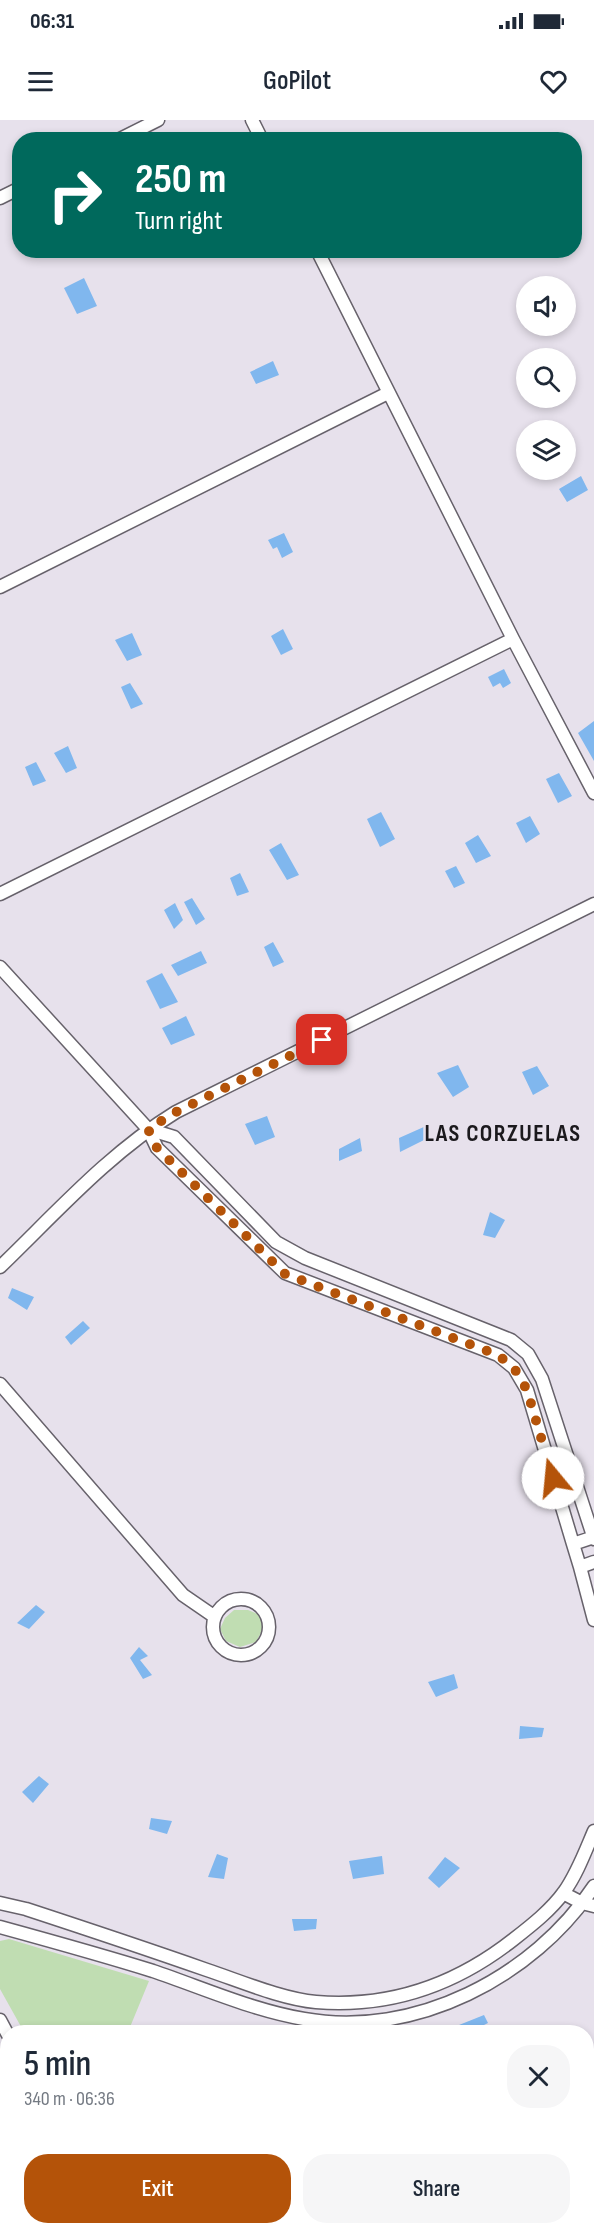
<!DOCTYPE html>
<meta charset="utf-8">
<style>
body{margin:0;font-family:"Sofia Sans Condensed",sans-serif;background:#f6f6f7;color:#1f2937;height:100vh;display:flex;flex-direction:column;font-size:22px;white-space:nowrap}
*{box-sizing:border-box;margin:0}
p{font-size:20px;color:#747a83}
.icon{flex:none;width:33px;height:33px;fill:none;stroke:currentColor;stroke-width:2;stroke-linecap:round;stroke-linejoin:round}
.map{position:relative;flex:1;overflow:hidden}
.details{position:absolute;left:0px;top:1905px;width:594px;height:210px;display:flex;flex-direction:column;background:#fff;border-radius:24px 24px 0 0;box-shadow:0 3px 9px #0003}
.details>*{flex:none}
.top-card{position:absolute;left:12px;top:12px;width:570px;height:126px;border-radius:24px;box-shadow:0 3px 9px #0003;background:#00695c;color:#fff;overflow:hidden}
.buttons{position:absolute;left:516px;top:156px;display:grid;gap:12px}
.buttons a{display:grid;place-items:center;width:60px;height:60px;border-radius:50%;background:#fff;box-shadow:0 3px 9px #0003;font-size:30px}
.pin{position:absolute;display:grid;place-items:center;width:51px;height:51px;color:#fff;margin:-26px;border-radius:12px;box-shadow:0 3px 9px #0006}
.me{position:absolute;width:66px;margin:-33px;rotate:343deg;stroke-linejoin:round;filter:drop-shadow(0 0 4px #0008)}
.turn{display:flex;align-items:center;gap:21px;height:126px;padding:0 24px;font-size:27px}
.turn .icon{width:78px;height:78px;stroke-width:2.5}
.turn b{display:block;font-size:42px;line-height:51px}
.round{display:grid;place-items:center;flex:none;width:63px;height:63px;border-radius:24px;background:#f6f6f7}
.summary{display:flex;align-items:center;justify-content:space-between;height:102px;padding:0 24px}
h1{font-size:36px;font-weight:600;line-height:45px}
.button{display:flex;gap:12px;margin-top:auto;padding:12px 24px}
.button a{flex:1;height:69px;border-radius:24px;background:#b45309;color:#fff;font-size:24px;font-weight:600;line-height:69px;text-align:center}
.button a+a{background:#f6f6f7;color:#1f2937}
.status{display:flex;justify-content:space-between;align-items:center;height:42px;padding:0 30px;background:#fff;direction:ltr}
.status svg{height:16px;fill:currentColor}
header{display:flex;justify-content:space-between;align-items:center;height:78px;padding:0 24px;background:#fff;font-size:27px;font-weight:600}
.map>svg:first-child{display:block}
.green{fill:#c0ddb2}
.water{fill:#80b7ee}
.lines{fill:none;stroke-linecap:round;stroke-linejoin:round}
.minor-casing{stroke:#67626b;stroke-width:15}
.minor{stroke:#fff;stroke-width:12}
.route{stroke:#b45309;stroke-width:10;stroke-dasharray:0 18}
.labels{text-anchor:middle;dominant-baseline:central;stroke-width:5;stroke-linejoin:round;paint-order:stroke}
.district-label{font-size:24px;font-weight:bold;letter-spacing:1.5px;fill:#1b191d;stroke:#e7e1ec}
</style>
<div class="status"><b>06:31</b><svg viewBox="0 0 49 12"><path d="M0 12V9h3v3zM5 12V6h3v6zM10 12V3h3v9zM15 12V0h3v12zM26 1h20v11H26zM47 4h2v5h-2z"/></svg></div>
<header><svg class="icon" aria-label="menu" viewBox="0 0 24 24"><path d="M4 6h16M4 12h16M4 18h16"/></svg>GoPilot<svg class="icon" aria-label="heart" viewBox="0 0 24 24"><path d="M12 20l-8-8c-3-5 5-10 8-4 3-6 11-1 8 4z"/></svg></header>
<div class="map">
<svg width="594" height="2115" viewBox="0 0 594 2115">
<rect width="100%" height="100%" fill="#e7e1ec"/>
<!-- green -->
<path class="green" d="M234,1490h14l12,5 4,12 -8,15 -16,5 -14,-6 -6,-12 5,-11z
M9,1819l140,42 -21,51h-104l-24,-43v-48z"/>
<!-- water -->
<path class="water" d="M84,158l13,28 -20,8 -13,-26z
M273,241l6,14 -23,9 -6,-12z
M581,356l7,14 -21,12 -8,-13z
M284,413l9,19 -11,6 -5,-11 -4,2 -5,-9z
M283,509l10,20 -12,6 -10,-19z
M132,513l10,22 -15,6 -12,-21z
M504,549l7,14 -8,5 -3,-5 -7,4 -5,-10z
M130,563l13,21 -12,5 -10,-22z
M594,601v40l-16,-28z
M68,626l9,22 -11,5 -12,-20z
M36,642l10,19 -13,5 -8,-19z
M559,653l13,23 -14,7 -12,-24z
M381,692l14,27 -15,8 -13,-28z
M530,696l10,18 -14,9 -10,-20z
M478,715l13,21 -15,7 -11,-20z
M281,723l18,32 -12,5 -18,-30z
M456,746l9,17 -11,5 -9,-17z
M240,753l9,19 -12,4 -7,-18z
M192,778l13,21 -9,6 -12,-23z
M175,783l8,17 -9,9 -10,-19z
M273,822l11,20 -11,5 -9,-20z
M201,831l6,12 -29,13 -7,-11z
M162,853l16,29 -18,7 -14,-28z
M186,896l9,19 -24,10 -9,-17z
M458,945l11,22 -16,10 -16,-24z
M537,946l12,20 -16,9 -11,-23z
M267,996l8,21 -20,8 -10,-21z
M426,1006l4,11 -30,15 -1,-14z
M360,1018l2,13 -23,10v-12z
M490,1092l15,8 -10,18 -12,-3z
M12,1168l22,9 -7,13 -19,-12z
M83,1201l7,7 -19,17 -6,-8z
M36,1485l9,7 -16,17 -12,-6z
M139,1527l9,9 -8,4 12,15 -9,4 -13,-21z
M454,1554l4,14 -22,9 -8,-15z
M520,1606l24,2 -2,9 -23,2z
M39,1656l10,8 -16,19 -11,-11z
M151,1698l21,3 -5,13 -18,-5z
M217,1734l11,4 -4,21 -16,-2z
M382,1736l2,18 -31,5 -4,-18z
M445,1737l15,11 -21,20 -11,-10z
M292,1799h25l-1,10 -22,2z
M484,1895l4,8 -18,9h-9l-2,-7z"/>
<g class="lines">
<!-- minor casing -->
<g class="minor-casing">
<path id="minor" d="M252,0l10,20
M118,20l40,-20
M0,78l20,-10
M317,130l196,389 81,154
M0,467l388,-194
M0,774l513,-255
M0,847l148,162
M0,1147c56,-54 109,-114 176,-155l418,-208
M0,1264l183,211 32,22
M594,1417l-21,7 7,23 14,-5
M573,1424l-46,-154 -13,-22 -16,-13 -213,-82 -128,-125 -9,-19 26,8 102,105 29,16 206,82 17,14 14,25 52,160
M580,1447l14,53
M213 1507a28 28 0 1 1 56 0a28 28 0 1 1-56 0Z
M563,1773l19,10 12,3
M0,1783l26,6c61,20 121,40 181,61 33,11 75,29 109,32 74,6 141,-18 198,-63 18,-14 37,-29 50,-47 13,-18 21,-40 30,-61
M0,1807c51,14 102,28 153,44 50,17 99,39 151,48 110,20 230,-42 290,-133
M0,1900l8,15
M586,2062l8,-4
M104,2108l3,7
M481,2115l15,-7"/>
</g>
<!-- minor -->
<use href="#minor" class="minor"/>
</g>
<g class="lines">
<!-- route -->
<path class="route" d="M322,920l-146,72 -28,17 9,19 128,126 213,81 16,13 13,22 26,88"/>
</g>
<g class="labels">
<!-- district labels -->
<g class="district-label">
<text x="503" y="1013">LAS CORZUELAS</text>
</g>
</g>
</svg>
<div class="buttons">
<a><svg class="icon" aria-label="sound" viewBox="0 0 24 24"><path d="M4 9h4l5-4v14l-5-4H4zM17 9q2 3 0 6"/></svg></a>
<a><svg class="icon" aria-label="search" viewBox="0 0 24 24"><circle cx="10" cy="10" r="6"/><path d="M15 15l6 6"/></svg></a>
<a><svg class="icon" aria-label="layers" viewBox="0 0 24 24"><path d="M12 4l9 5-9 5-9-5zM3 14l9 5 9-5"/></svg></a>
</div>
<div class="pin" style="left:322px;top:920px;background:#d93025"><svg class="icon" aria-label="arrive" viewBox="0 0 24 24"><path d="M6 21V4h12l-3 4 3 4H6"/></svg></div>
<svg class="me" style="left:553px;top:1358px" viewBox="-20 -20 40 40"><circle r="19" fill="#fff"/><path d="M0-13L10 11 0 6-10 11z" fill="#b45309"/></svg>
<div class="top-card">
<div class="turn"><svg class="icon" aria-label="right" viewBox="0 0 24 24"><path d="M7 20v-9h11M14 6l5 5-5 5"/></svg><div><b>250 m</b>Turn right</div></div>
</div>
<section class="details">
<div class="summary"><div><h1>5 min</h1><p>340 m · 06:36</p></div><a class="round"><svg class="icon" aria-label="close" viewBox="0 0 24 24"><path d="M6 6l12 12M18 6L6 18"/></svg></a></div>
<div class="button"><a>Exit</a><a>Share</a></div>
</section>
</div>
